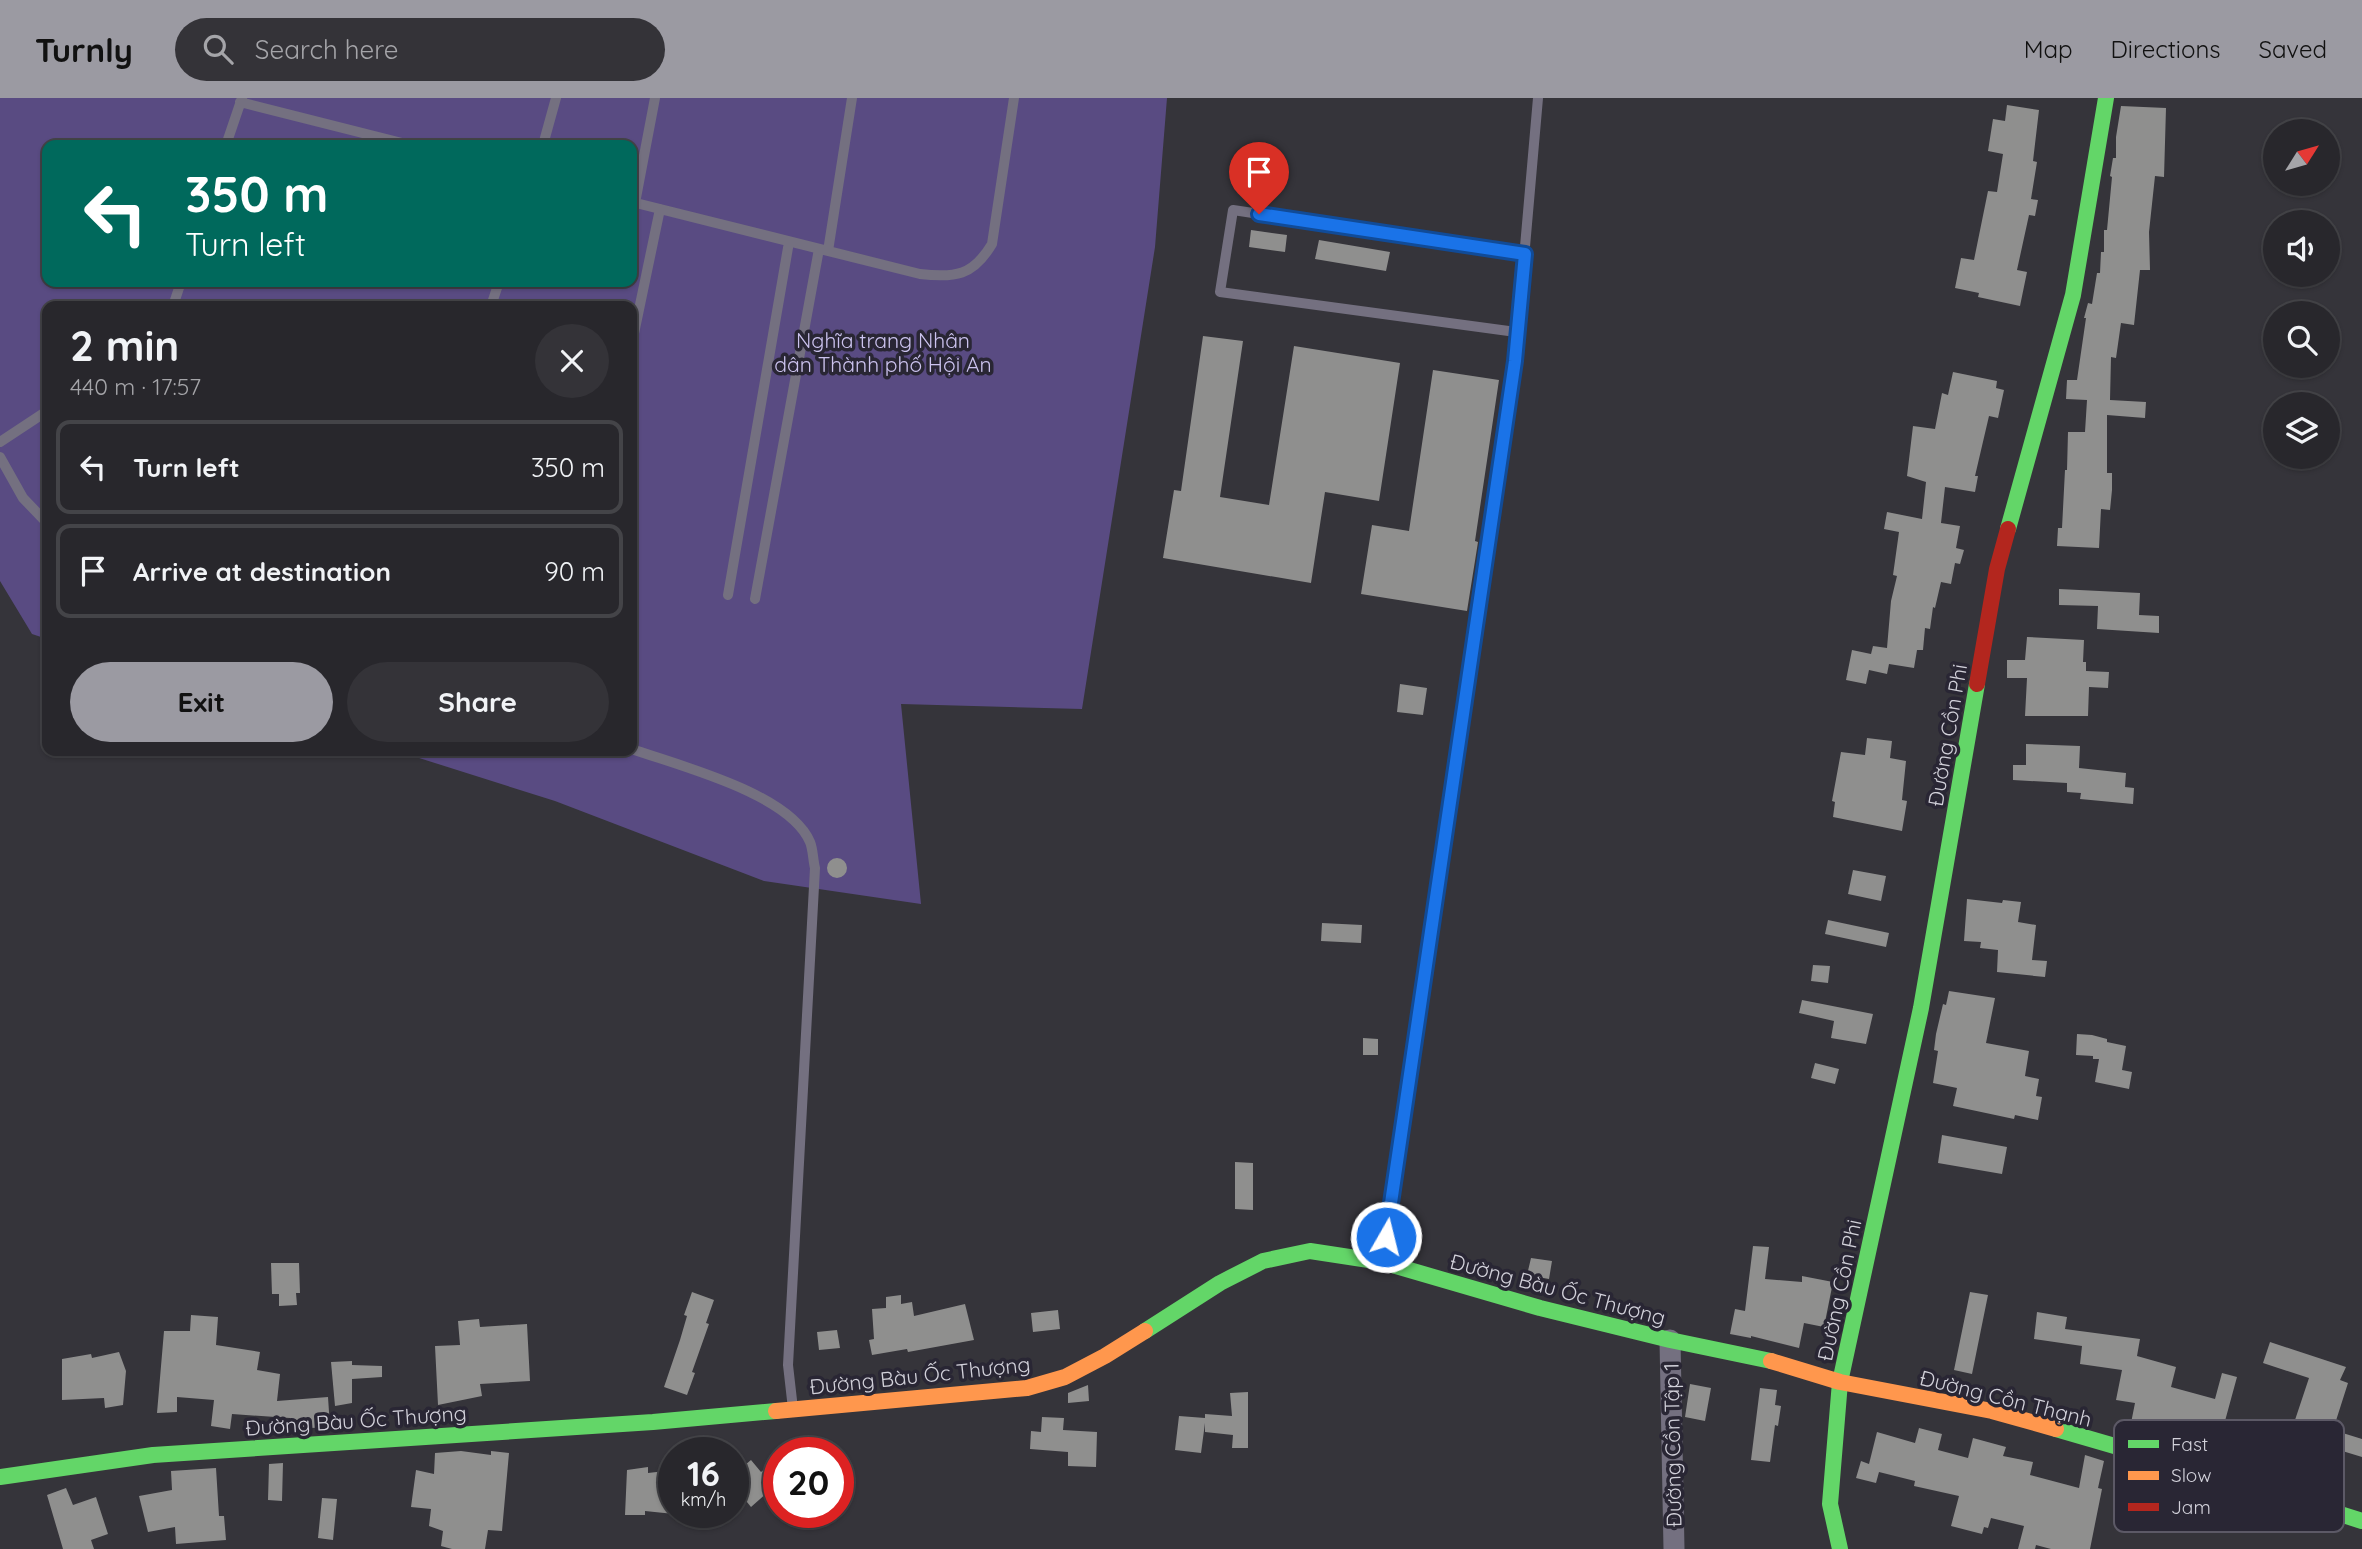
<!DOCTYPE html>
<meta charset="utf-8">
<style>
body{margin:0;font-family:Quicksand,sans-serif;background:#343338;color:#f1f3f6;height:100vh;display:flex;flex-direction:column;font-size:26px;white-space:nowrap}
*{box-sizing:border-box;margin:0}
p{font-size:23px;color:#a5a5a9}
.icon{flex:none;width:38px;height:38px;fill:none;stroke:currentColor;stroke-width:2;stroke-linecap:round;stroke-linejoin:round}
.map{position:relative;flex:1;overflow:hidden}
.details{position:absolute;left:42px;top:203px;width:595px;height:455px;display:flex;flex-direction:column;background:#28272c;border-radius:14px;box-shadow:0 2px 5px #0004,0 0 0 2px #444448}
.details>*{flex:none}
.top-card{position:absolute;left:42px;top:42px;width:595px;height:147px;border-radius:14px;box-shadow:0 2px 5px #0004,0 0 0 2px #444448;background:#00695c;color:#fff;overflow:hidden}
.needle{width:46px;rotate:53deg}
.controls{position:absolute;left:2263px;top:21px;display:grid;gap:14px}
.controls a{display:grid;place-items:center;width:77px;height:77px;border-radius:50%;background:#28272c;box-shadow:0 2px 5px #0004,0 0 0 2px #444448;font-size:35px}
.speed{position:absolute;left:658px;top:1339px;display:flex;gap:14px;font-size:35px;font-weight:700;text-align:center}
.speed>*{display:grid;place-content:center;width:91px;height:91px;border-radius:50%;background:#28272c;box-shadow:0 2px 5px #0004,0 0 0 2px #444448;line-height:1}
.speed small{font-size:18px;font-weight:400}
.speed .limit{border:10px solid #d22;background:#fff;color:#111}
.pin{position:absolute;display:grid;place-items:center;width:60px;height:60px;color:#fff;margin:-72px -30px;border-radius:50% 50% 50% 0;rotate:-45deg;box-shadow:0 0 7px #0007}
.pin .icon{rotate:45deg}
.me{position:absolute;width:77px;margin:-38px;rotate:8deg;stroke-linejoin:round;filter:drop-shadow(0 0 5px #0008)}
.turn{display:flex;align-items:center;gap:24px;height:147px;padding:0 28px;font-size:32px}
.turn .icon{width:91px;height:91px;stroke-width:2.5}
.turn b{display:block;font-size:49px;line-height:60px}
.round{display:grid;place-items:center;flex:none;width:74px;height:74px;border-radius:37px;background:#343338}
.headline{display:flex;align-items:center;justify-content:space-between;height:119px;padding:0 28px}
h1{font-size:42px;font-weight:800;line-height:52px}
.button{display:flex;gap:14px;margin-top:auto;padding:14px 28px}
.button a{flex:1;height:80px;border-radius:42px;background:#9b9aa2;color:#111;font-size:28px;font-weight:800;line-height:80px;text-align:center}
.button a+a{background:#343338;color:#f1f3f6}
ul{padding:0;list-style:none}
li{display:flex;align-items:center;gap:21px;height:94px;margin:0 14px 10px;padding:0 14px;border:4px solid #444448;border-radius:14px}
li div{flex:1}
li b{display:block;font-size:26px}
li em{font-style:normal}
header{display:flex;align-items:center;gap:42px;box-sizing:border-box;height:98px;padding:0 35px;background:#9b9aa2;color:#111}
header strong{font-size:33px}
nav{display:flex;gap:38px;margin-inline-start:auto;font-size:24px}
.search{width:490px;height:63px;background:#343338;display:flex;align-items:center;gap:18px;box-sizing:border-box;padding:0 24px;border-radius:38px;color:#a5a5a9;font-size:26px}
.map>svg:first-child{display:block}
.green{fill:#594b82;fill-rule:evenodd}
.building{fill:#8f8f8e}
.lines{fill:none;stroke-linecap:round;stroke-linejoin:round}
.lane{stroke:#747080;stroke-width:10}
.street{stroke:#747080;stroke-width:21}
.fast{stroke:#63d668;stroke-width:16}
.slow{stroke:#ff974d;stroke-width:16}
.jam{stroke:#b3261e;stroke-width:16}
.route-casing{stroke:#114b97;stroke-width:18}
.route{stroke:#1a73e8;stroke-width:12}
.labels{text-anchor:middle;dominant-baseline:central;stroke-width:7;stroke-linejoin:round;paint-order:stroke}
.park-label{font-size:21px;fill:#ccc3ef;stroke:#292634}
.street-label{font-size:21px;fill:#d2d1da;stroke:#292634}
.key{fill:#292634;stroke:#5c5966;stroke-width:2}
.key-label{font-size:19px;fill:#d2d1da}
</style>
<header>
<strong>Turnly</strong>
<div class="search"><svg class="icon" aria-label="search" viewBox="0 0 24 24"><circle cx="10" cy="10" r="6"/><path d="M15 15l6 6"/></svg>Search here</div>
<nav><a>Map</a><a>Directions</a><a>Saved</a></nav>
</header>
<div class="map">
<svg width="2362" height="1451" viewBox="0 0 2362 1451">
<rect width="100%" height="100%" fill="#35343a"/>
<!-- green -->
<path class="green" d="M0,0h1167l-12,149 -73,462 -181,-5 20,200 -157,-23 -209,-80 -158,-50h235v-445h-585v333l-15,-5 -32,-53zM47,47h585v137h-585z"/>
<!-- building -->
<path class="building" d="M2007,7l32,5 -6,51 4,1 -6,37 7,1 -3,16 -6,-1 -12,55 10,2 -7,34 -42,-9 1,-4 -24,-5 6,-30 13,2 14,-69 9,1 6,-38 -15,-3 5,-32 12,2z
M2121,8l45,2 -2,69 -9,-1 -6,56 1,38h-10l-6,55 -13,-2 -5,35 -5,-1 -1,43 36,2 -1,16 -38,-3v58h5v17l-2,20 -9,-1 -2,39 -42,-2 1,-18h4l3,-58h2l1,-38h17l2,-32 -21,-1 1,-19h10l9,-62h-2l4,-15 4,1 5,-31h3l1,-21h3v-22h3l5,-53 -2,-1 3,-18h3v-21z
M1251,132l36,5 -2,17 -36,-5z
M1319,142l71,12 -4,19 -71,-12z
M1203,238l40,5 -23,156 49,8 25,-159 106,17 -21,138 -54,-9 -14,91 -148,-25 11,-68 7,1z
M1433,272l66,10 -24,161 3,1 -11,69 -106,-17 11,-69 37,6z
M1953,274l44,9 -1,7 8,2 -6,28 -9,-2 -14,60h3l-3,16 -30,-5 -4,36 19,3 -4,22 8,2 -4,14 -5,-1 -4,21 -10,-2 -6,26 -2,-1 -3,22 -5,-1 -2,22h-6l-3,18 -25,-4 -2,10 -18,-4 -3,14 -20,-4 6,-30 19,4 2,-8 14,2 4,-47 6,-25 -4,-1 6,-43 -15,-3 3,-17 35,7 4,-37 -19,-6 6,-50 22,3 7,-36 6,2z
M2059,491l81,4 -1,22 20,1v17l-62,-4 1,-23 -39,-1z
M2027,539l57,3 -1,22h3v9l23,1 -1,16 -19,-1 -1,29h-63l2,-38h-20v-18h18z
M1400,586l27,4 -4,27 -26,-3z
M1867,640l25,3 -2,17 16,3 -4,39 5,1 -5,30 -69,-14 2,-15 -3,-1 9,-49 24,3z
M2026,646l54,2 -1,22 47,5 -1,14 9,1 -1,16 -53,-5 1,-6 -14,-1v-9l-54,-3v-15h13z
M827 770a10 10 0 1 1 20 0a10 10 0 1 1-20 0Z
M1853,772l33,6 -5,25 -33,-7z
M1967,801l35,4 1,-3 18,2 -3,20 18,3 -4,35 15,1 -2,16 -48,-5 1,-22 -18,-2 1,-6 -17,-1z
M1828,822l61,13 -3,14 -61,-13z
M1322,825l40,2 -1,18 -40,-2z
M1813,867l17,1 -2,17 -17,-2z
M1949,893l46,7 -9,45 43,8 -4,25 14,3 -3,17 6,1 -4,23 -23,-5 -1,4 -61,-13 4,-18 -24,-5 5,-32 -4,-1 2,-16 7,-30 3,1z
M1802,902l71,14 -7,30 -35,-6 3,-17 -35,-8z
M2077,936l15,1 15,4v3l19,4 -4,24 10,2 -3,17 -34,-7 4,-23h-6v-3l-17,-1z
M1363,940l15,1v16h-15z
M1815,965l24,6 -4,15 -24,-6z
M1942,1037l65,12 -5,27 -64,-11z
M1235,1064l18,1v47l-18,-1z
M1753,1148l16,1 -4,32 37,3v-6l31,6 -9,45 -20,-4 -5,25 -48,-12v2l-21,-4 5,-25 10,2z
M1531,1160l21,3 -3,18 -22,-4z
M271,1165h28l1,30h-4l1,12 -18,1v-12h-7z
M692,1194l22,8 -8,23 3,1 -17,48 3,1 -8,22 -23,-8 16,-47 7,-24 -3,-1z
M1970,1194l18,3 -16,79 -18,-4z
M901,1197v9l11,-2 2,14 51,-12 9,36 -66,12 -1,-3 -35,6 -3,-15 5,-1 -2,-30 14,-1v-11z
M1058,1212l2,19 -27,3 -2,-19z
M2037,1214l30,5 -2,12 75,10 -3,17 39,11 -5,20 44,12 7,-26 15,4 -15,55 -35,-9 -6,22 -19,-5 2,-6 -34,-6 5,-25 -19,-3 6,-30 -42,-6 2,-18 -48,-7z
M191,1217l27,2 -2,28 44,7 -3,18 23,4 -3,27 51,-4 2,30 -39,2 -1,-11 -58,-4 -2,15 -19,-3 3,-26 -37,-3v15l-20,1 7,-82h26z
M479,1221l1,8 47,-3 3,57 -50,3 2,12 -44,9 -3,-59 25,-1 -2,-24z
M837,1232l3,18 -21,2 -2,-18z
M2270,1244l76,25 -6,13 8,3 -15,47 29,9v18l-72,-22 19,-57 -46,-15z
M119,1254l7,19 -3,34 -18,3 -1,-10 -42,2v-41l29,-5 1,4z
M352,1263v4l30,1v11l-30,2v24l-17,3 -4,-44z
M1690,1286l21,4 -6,33 -20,-4z
M1088,1287l1,16 -21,2v-10z
M1760,1290l17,2 -2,15 6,1 -3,20 -3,-1 -5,37 -19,-2z
M1248,1294v56h-16l1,-13 -28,-3v-9l-4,30 -26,-3 4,-34 26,2v-4l27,2 -2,-23z
M1042,1319l22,1 -1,12 34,2 -1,35 -28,-1v-14l-38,-3 1,-18 10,1z
M1919,1330l23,6 -4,16 30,8 5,-20 33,9 -3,9 30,6 -3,13 49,13 6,-33 19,6 -6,27 4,1 -12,60h-39l-15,-4 -1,4h-17l6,-23 -33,-8 -3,10 -4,-1 -2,7 -31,-8 8,-30 -45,-10 1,-5 -36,-9 -3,11 -20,-5 5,-17 8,3 8,-32 38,11z
M461,1353l30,4v-4l18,2 -7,78 -14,-1 -3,19h-33l-11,-3 2,-15 -14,-5 2,-17 -20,-2 5,-37 18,4 1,-21z
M751,1362l10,12 4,-3 11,16 -25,22 -13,-16 3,-3 -8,-9v-4z
M283,1365l-1,38 -14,-1 1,-36z
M648,1369v6l26,-3v44l-29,-3v4h-20l2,-45z
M216,1370l3,48h5l2,24 -50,4 -1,-17 -27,5 -9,-36 33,-6 -1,-19z
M66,1390l7,17 23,-8 12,37 -17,6 3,9h-31l-16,-54z
M322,1400l15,1 -4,41 -15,-2z"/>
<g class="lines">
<!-- lane -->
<path class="lane" d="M240,4l170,43
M226,47l16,-47
M543,47l13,-47
M632,104l288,72c35,4 53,2 72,-30l22,-146
M635,105l20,-105
M828,153l24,-153
M173,208l8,-24
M491,208l8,-24
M1516,234l-296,-40 13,-82 292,44
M632,245l28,-134
M0,344l47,-31
M0,359l23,41 24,25
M728,497l61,-353
M755,501l64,-350
M632,651c47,17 157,44 178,93 3,7 3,18 5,26l-27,497 5,44
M1382,1164l133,-901 23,-263"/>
<!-- street -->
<path class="street" d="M1670,1242l4,209"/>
<!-- fast -->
<path class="fast" d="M2008,431l65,-234 33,-197
M1145,1233l75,-48 43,-22 47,-10 72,11 158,46 130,32 101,21
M2056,1331l186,54 120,38
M0,1379l153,-22 500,-33 123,-11
M1840,1451l-10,-45 10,-122 81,-374 56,-324"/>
<!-- slow -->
<path class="slow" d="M1771,1263l69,21 152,29 64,18
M776,1313l251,-23 38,-11 40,-21 40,-25"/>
<!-- jam -->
<path class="jam" d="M1977,586l20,-115 11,-40"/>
</g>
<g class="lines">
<!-- route casing -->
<g class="route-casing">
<path id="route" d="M1259,116l266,40 -10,107 -129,876"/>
</g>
<!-- route -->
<use href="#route" class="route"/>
</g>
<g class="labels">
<!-- park labels -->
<g class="park-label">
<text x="883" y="242">Nghĩa trang Nhân<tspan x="883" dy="24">dân Thành phố Hội An</tspan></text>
</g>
<!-- street labels -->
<g class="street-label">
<text transform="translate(1947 637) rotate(-80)">Đường Cồn Phi</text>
<text transform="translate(1558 1191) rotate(15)">Đường Bàu Ốc Thượng</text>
<text transform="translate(1839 1192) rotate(-78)">Đường Cồn Phi</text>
<text transform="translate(920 1277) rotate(-6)">Đường Bàu Ốc Thượng</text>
<text transform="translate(2006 1300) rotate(14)">Đường Cồn Thạnh</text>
<text transform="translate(356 1322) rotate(-4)">Đường Bàu Ốc Thượng</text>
<text transform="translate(1672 1347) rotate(-91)">Đường Cồn Tập 1</text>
</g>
</g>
<!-- legend -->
<rect x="2114" y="1322" width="230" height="112" rx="10" class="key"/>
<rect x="2128" y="1342" width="31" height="8" fill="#63d668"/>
<rect x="2128" y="1373" width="31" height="9" fill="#ff974d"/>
<rect x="2128" y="1405" width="31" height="8" fill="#b3261e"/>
<g class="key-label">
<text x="2171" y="1353">Fast</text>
<text x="2171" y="1384">Slow</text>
<text x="2171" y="1416">Jam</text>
</g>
</svg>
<div class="controls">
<a><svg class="needle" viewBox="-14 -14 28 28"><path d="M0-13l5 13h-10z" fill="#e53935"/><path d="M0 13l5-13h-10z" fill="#a5a5a9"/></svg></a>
<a><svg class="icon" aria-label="sound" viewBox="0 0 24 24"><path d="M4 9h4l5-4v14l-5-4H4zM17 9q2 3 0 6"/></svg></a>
<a><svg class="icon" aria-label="search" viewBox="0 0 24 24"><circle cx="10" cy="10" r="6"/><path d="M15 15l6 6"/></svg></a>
<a><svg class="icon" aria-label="layers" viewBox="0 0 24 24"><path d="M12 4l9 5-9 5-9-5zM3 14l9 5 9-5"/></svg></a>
</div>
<div class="speed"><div>16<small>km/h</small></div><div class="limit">20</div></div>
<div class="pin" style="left:1259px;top:116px;background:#d93025"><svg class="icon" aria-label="arrive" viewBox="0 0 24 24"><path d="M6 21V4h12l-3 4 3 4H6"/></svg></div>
<svg class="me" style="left:1386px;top:1139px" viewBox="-20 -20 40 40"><circle r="17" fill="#1a73e8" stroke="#fff" stroke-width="3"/><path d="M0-11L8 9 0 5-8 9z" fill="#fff"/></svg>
<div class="top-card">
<div class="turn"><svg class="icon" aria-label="left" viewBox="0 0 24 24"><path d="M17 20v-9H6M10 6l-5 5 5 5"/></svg><div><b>350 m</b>Turn left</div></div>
</div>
<section class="details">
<div class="headline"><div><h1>2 min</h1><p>440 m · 17:57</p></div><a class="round"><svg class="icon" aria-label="close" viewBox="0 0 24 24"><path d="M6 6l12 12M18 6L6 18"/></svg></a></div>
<ul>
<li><svg class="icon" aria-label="left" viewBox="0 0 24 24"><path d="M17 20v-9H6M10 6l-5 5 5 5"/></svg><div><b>Turn left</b></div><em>350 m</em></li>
<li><svg class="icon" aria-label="arrive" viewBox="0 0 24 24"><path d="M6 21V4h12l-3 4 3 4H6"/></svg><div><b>Arrive at destination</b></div><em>90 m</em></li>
</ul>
<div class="button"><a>Exit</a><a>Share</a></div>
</section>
</div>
